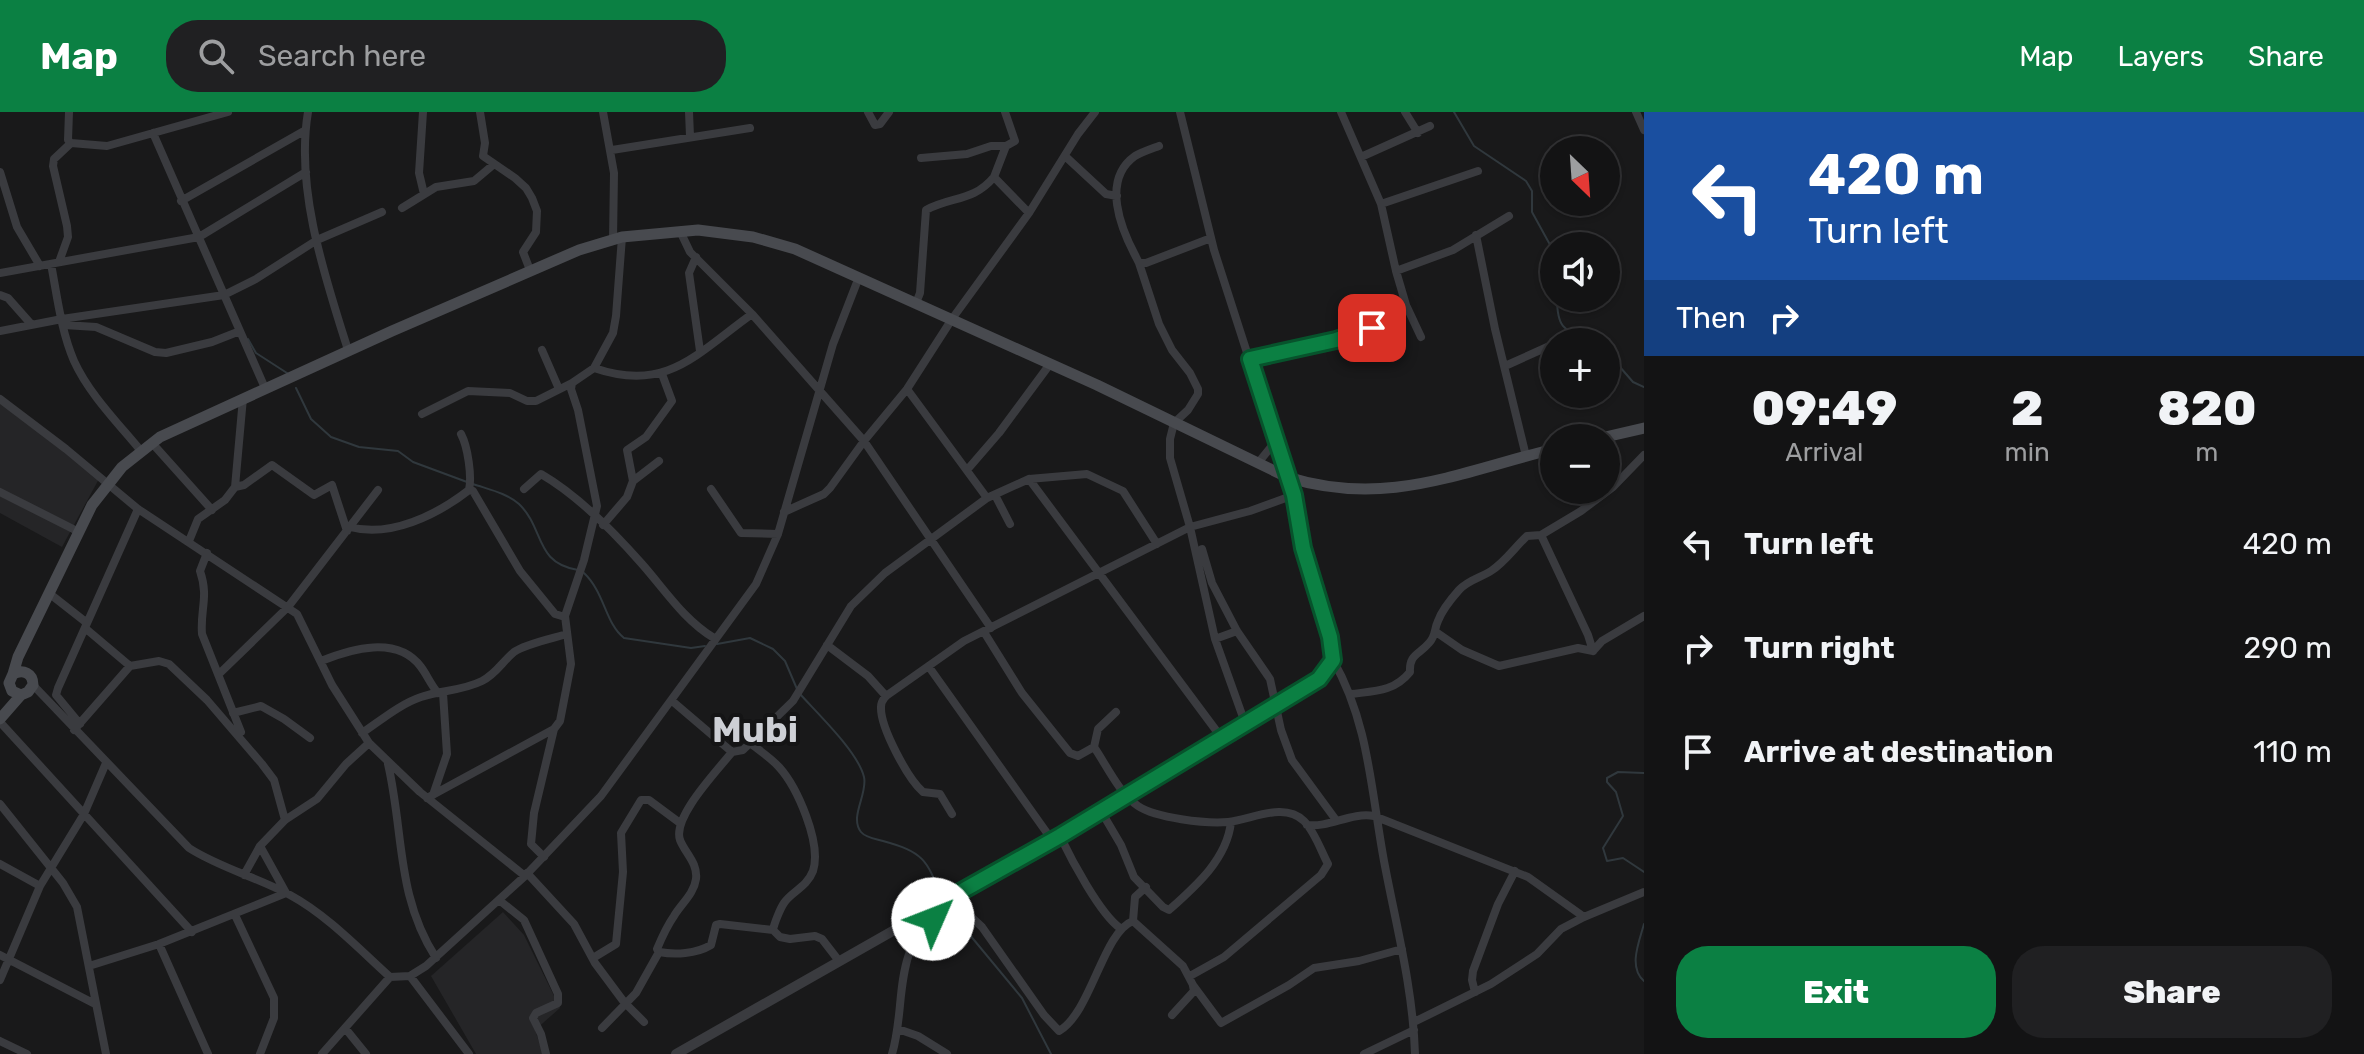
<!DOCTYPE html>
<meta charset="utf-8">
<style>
body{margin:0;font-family:Rubik,sans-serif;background:#202022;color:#f1f3f6;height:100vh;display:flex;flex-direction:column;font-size:30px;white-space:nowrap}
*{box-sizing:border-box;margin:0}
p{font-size:26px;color:#9d9ea0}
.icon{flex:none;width:44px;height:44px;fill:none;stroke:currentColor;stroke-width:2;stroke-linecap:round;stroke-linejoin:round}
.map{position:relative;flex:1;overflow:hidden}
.side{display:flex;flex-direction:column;background:#131314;width:720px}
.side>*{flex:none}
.top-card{background:#1a4fa0;color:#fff;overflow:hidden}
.needle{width:52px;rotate:155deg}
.controls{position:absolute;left:1540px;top:24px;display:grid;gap:16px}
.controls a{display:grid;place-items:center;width:80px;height:80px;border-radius:50%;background:#131314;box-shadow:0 2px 6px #0004,0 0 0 2px #323234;font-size:40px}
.pin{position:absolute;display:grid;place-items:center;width:68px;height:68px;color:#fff;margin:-34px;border-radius:16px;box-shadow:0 4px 12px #0006}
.me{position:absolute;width:88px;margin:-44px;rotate:46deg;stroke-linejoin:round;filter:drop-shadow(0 0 6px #0008)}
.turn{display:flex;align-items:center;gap:28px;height:168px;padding:0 32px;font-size:36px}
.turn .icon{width:104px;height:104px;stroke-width:2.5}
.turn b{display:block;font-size:56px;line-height:68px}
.then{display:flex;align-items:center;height:76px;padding:0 32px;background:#0003;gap:16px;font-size:30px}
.eta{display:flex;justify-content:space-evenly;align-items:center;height:136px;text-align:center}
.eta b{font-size:48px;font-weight:800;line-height:56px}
.cta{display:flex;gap:16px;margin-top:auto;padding:16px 32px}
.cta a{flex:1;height:92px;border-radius:32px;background:#0b8043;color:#fff;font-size:32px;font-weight:800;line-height:92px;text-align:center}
.cta a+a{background:#202022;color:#f1f3f6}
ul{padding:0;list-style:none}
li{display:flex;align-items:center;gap:24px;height:104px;padding:0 32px}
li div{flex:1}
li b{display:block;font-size:30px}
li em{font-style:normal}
header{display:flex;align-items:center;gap:48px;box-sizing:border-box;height:112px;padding:0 40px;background:#0b8043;color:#fff}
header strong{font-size:38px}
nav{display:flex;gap:44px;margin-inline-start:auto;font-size:28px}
.search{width:560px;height:72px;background:#202022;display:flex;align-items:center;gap:20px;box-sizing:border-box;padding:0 28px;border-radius:32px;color:#9d9ea0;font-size:30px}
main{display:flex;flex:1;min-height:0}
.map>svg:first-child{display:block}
.built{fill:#252527}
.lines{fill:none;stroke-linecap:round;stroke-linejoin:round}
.stream{stroke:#30383d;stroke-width:2}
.minor{stroke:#3a3b3f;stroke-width:8}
.tertiary{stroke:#3a3b3f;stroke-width:10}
.secondary{stroke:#484a4f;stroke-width:11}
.route-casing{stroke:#07532c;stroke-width:20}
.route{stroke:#0b8043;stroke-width:14}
.labels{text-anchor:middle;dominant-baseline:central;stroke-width:8;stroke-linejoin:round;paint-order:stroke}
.town-label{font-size:36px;font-weight:bold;fill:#cdcfd5;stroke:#141415}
</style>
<header>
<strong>Map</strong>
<div class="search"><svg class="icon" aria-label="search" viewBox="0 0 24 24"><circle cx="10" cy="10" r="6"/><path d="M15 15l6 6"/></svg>Search here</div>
<nav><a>Map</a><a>Layers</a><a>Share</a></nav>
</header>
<main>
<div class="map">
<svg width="1644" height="942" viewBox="0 0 1644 942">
<rect width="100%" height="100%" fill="#19191a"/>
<!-- built -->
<path class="built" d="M0,286l100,79 -38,70 -62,-34z
M503,800l21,23 36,73 -25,22 8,24h-67l-45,-78z"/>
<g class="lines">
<!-- stream -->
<path class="stream" d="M1454,0l20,34 52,35 6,10v21l22,40
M1557,186c0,35 10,32 39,44
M248,227l8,14 31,20
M1606,239l27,31 11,5
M296,276l15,31 20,18 28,10 39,4 15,11 54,20
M473,372c14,5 34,9 46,20 26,25 15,59 59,66
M584,461c21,20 21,50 40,65l67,10 14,-2
M717,532l33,-6 23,11 12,12 12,28
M800,582c18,20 58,58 64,83 4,17 -15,40 -3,55 5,6 15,7 22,9 40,11 44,18 58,56
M1644,661l-26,-1 -11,6v4l9,10 7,24 -20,32 4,13 16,-3 21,14
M950,799l72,87 29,56
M1644,812c-5,18 -16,43 0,57"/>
<!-- minor -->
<path class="minor" d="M69,0l-1,28 3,3
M308,0c-13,77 17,165 40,238
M423,0l-4,61 5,21
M480,0l5,31 -2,13 32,22 11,10 6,10 5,13 -1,21 -13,20 7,18
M603,0l11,61 -1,67
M689,0l1,24
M868,0l7,13 5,-1 9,-12
M1005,0l10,29 -9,5 -12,31 35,36
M1180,0l34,138 73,227
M1341,0l40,92 15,67 10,34 15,32
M1405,0l13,21
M1636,0l8,18
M153,21l112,255
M71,31l36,3 121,-34
M1159,34c-8,3 -17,6 -24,10 -34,24 -14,73 1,101l3,6h7l65,-25
M612,38l138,-22
M1065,44l41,38 11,2
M1361,45l69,-31
M921,46l46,-4 24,-8h15
M0,60l17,55 23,39
M181,89l123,-70
M1381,92l97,-33
M402,96l34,-21 38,-6 19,-16
M680,119l10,21 62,62 112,127 127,187
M1476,123l19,94 31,127
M696,145l-7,16 11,78
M59,150l9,-25 -1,-11 -14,-60 1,-7 17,-16
M1139,151l20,61 13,26 18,23 8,16v5l-10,16 -14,13 -4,16v19l20,69 25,112 30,84
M51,152c6,31 10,67 23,97 15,33 44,62 67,90
M1396,159l57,-21 56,-34
M0,161l199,-36 107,-65
M0,183l8,3 23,26
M916,191l4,-10 6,-83c26,-14 47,-8 68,-33
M64,213l32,2 59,25 11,1 46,-11 28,-11
M0,219l62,-12 162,-24 32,-16 61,-39 65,-28
M1559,230l9,-4
M542,238l17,39
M1250,247l86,-19 36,-12 34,-23
M1505,254l49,-22
M594,256c73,25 102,-14 158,-54
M907,277l80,109
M0,287l66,50 72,60 159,105 35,71 37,58 51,49 105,84
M422,302l46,-23 42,2 17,8h9l36,-18
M461,322c7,13 11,43 8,56
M152,331l60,67
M1258,351l17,-21
M967,358l32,-37 51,-69
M1029,367l192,258
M633,369l-6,-31 19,-13 26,-36 -10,-27
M235,375l9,-2 28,-20 42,30 18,-10 15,46
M524,377l17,-15c38,22 72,57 101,90 23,26 42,56 72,74
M711,377l30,44 37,1
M0,380l79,40
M995,383l15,29
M784,400l40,-18 6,-6 34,-47 43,-52 45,-70 77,-106 49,-79 17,-22
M603,413l24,-28 6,-16 26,-20
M350,415c40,11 87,-12 119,-37l4,1 47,80 35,43 10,3
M1541,423l47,100 5,16
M189,429l9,-22 27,-19 10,-13 8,-89
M1202,437l10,34 25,48 33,48 11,51 11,30 44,60
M207,441l-7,18c9,26 0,38 2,63l39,98
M50,482l37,29
M85,516l45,38
M984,520l38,61 48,60 8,3 16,-9
M1436,520l26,18 37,16 79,-18 15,3
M1215,527l22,-8
M827,533l41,31 18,20
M1593,539l9,-10 42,-25
M1333,548c36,63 38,131 51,201 12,64 29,127 31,193
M321,549c30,-12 76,-26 100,6 6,8 10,18 17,26
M929,555l123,173
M219,562l69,-67 90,-117
M33,573l156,163c31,20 68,29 101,47 37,20 69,54 100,82
M1351,582c23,-3 43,-2 59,-22 -1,-18 9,-17 19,-29 7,-7 5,-14 9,-22 4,-11 13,-22 21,-31 9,-10 21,-12 32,-19 14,-9 24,-24 36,-35l14,-1 40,-24 32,-24 31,-32
M671,588l61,52
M1116,600l-18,17 -4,18c13,19 25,46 44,59 18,12 68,18 90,16 23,-2 56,-21 76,-1 11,11 17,30 24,43l-7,11 -97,82 -34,19
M233,601l28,-7 23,13 26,19
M0,610l192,210
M80,612l-24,-29 2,-7 80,-179
M74,618l56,-64 29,-5 10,3 38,36 55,64 12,16 11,40
M362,621c18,-12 38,-29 59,-36 20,-7 41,-6 61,-16 14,-7 20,-19 32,-29 11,-8 40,-14 53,-18
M750,631c10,8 21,15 29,24 18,20 43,76 34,104 -6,16 -22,21 -29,32 -4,6 -10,21 -11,27
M388,652c16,69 8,132 48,194
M433,683l14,-41 -4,-61
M427,686l127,-69
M0,692l63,79 14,24 29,147
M1101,699l20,34 13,32 29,30 6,3c27,-24 58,-51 62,-88
M952,702l-12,-20 -17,-2c-15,-13 -43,-65 -42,-85 0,-6 2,-7 5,-11l78,-55 226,-114 60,-16 44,-16
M1307,713c22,3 44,-13 67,-9l154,61 56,40
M1060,724c11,23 40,78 60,92
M544,745l-13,-13 3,-31 20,-84 6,-8 11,-57 -6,-48 19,-56 13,-54 -19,-96 -7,-21 1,-6 22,-15 19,-35 3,-17 6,-79
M0,752l40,22
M527,761l47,51 21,39 29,39 20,20
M244,763l16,-29 25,-26 32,-21 29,-35 23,-21
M1146,775l-11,10 -2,24 50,45 10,19 28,38 68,-38 25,-17 45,-7 43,-12
M951,786l31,29 62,88 15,16c32,-18 44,-99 74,-110
M499,788l25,20 34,74v9l-22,10 -3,5 8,16 5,20
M235,803l39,83v20l-14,36
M159,832l49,110
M659,840c16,3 37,2 52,-7l5,-20 4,-1 53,6 7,7 10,2 25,-3 7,3 17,22
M0,843l95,49
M593,846l23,-14 7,-72 -2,-39 20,-33h8l31,23
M89,854l70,-22 127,-51 -26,-47
M410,864l59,78
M0,868l40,-94 44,-72 22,-51
M1475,880l-3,-12 1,-9 25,-67 17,-33
M1172,903l22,-24 -1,-5
M1414,910l77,-38 46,-30 24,-25 23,-12 60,-25
M345,916l21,26
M602,916l34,-35 23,-41 -2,-3c5,-12 10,-23 17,-33 7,-12 20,-22 22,-37 2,-16 -11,-26 -16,-39 -8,-23 38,-70 52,-88l11,-2 50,-49 58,-95 34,-33 102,-75 42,-19 58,-5 36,17 34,53
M898,917l20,7 29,18
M0,929l27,13
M322,942l68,-77 20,-1 16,-10 99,-90 76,-80 155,-212 22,-50 55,-190 26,-67
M892,942c10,-33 6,-68 17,-100 6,-19 22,-30 28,-49
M1364,942l50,-24"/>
<!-- tertiary -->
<path class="tertiary" d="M676,942l384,-218 259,-157 14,-19c-5,-37 -19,-73 -29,-109 -6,-25 -8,-50 -17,-74"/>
<!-- secondary -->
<path class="secondary" d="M1601,326l43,-10
M13,562l5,-17 74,-152 30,-38 38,-30 232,-106 187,-81 43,-13 76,-7 55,7 42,12 302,136 190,92c99,31 172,-5 267,-28
M0,607l21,-24 7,-3 5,-7c0,-12 -10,-16 -20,-11l-4,9 3,8 9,4"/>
</g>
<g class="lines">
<!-- route casing -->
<g class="route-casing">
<path id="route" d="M933,807l4,-14 123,-69 259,-157 14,-19 -3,-23 -27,-89 -9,-53 -44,-136 86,-19 36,-12"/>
</g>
<!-- route -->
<use href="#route" class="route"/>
</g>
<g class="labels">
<!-- town labels -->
<g class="town-label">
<text x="755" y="617">Mubi</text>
</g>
</g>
</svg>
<div class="controls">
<a><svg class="needle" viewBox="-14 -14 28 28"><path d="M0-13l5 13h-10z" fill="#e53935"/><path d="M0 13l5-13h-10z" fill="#9d9ea0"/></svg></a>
<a><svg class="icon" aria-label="sound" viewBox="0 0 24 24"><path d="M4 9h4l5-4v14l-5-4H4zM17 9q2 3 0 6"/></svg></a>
<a>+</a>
<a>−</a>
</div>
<div class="pin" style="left:1372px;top:216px;background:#d93025"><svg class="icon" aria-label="arrive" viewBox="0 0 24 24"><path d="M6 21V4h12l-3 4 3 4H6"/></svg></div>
<svg class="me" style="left:933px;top:807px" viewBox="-20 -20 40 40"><circle r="19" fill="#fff"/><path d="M0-13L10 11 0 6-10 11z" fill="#0b8043"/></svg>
</div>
<section class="side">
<div class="top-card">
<div class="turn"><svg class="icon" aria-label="left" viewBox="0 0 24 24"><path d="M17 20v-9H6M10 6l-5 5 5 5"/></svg><div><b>420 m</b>Turn left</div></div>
<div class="then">Then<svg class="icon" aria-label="right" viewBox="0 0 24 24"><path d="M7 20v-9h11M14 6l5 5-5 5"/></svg></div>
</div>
<div class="eta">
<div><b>09:49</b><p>Arrival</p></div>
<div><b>2</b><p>min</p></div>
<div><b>820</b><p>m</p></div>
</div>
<ul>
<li><svg class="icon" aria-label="left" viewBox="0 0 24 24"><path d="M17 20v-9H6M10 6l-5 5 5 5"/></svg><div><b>Turn left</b></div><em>420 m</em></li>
<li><svg class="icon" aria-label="right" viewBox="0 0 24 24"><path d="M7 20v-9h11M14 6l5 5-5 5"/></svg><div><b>Turn right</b></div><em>290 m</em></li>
<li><svg class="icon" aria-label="arrive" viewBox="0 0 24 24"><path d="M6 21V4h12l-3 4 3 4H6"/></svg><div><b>Arrive at destination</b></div><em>110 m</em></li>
</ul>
<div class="cta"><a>Exit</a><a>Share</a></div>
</section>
</main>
